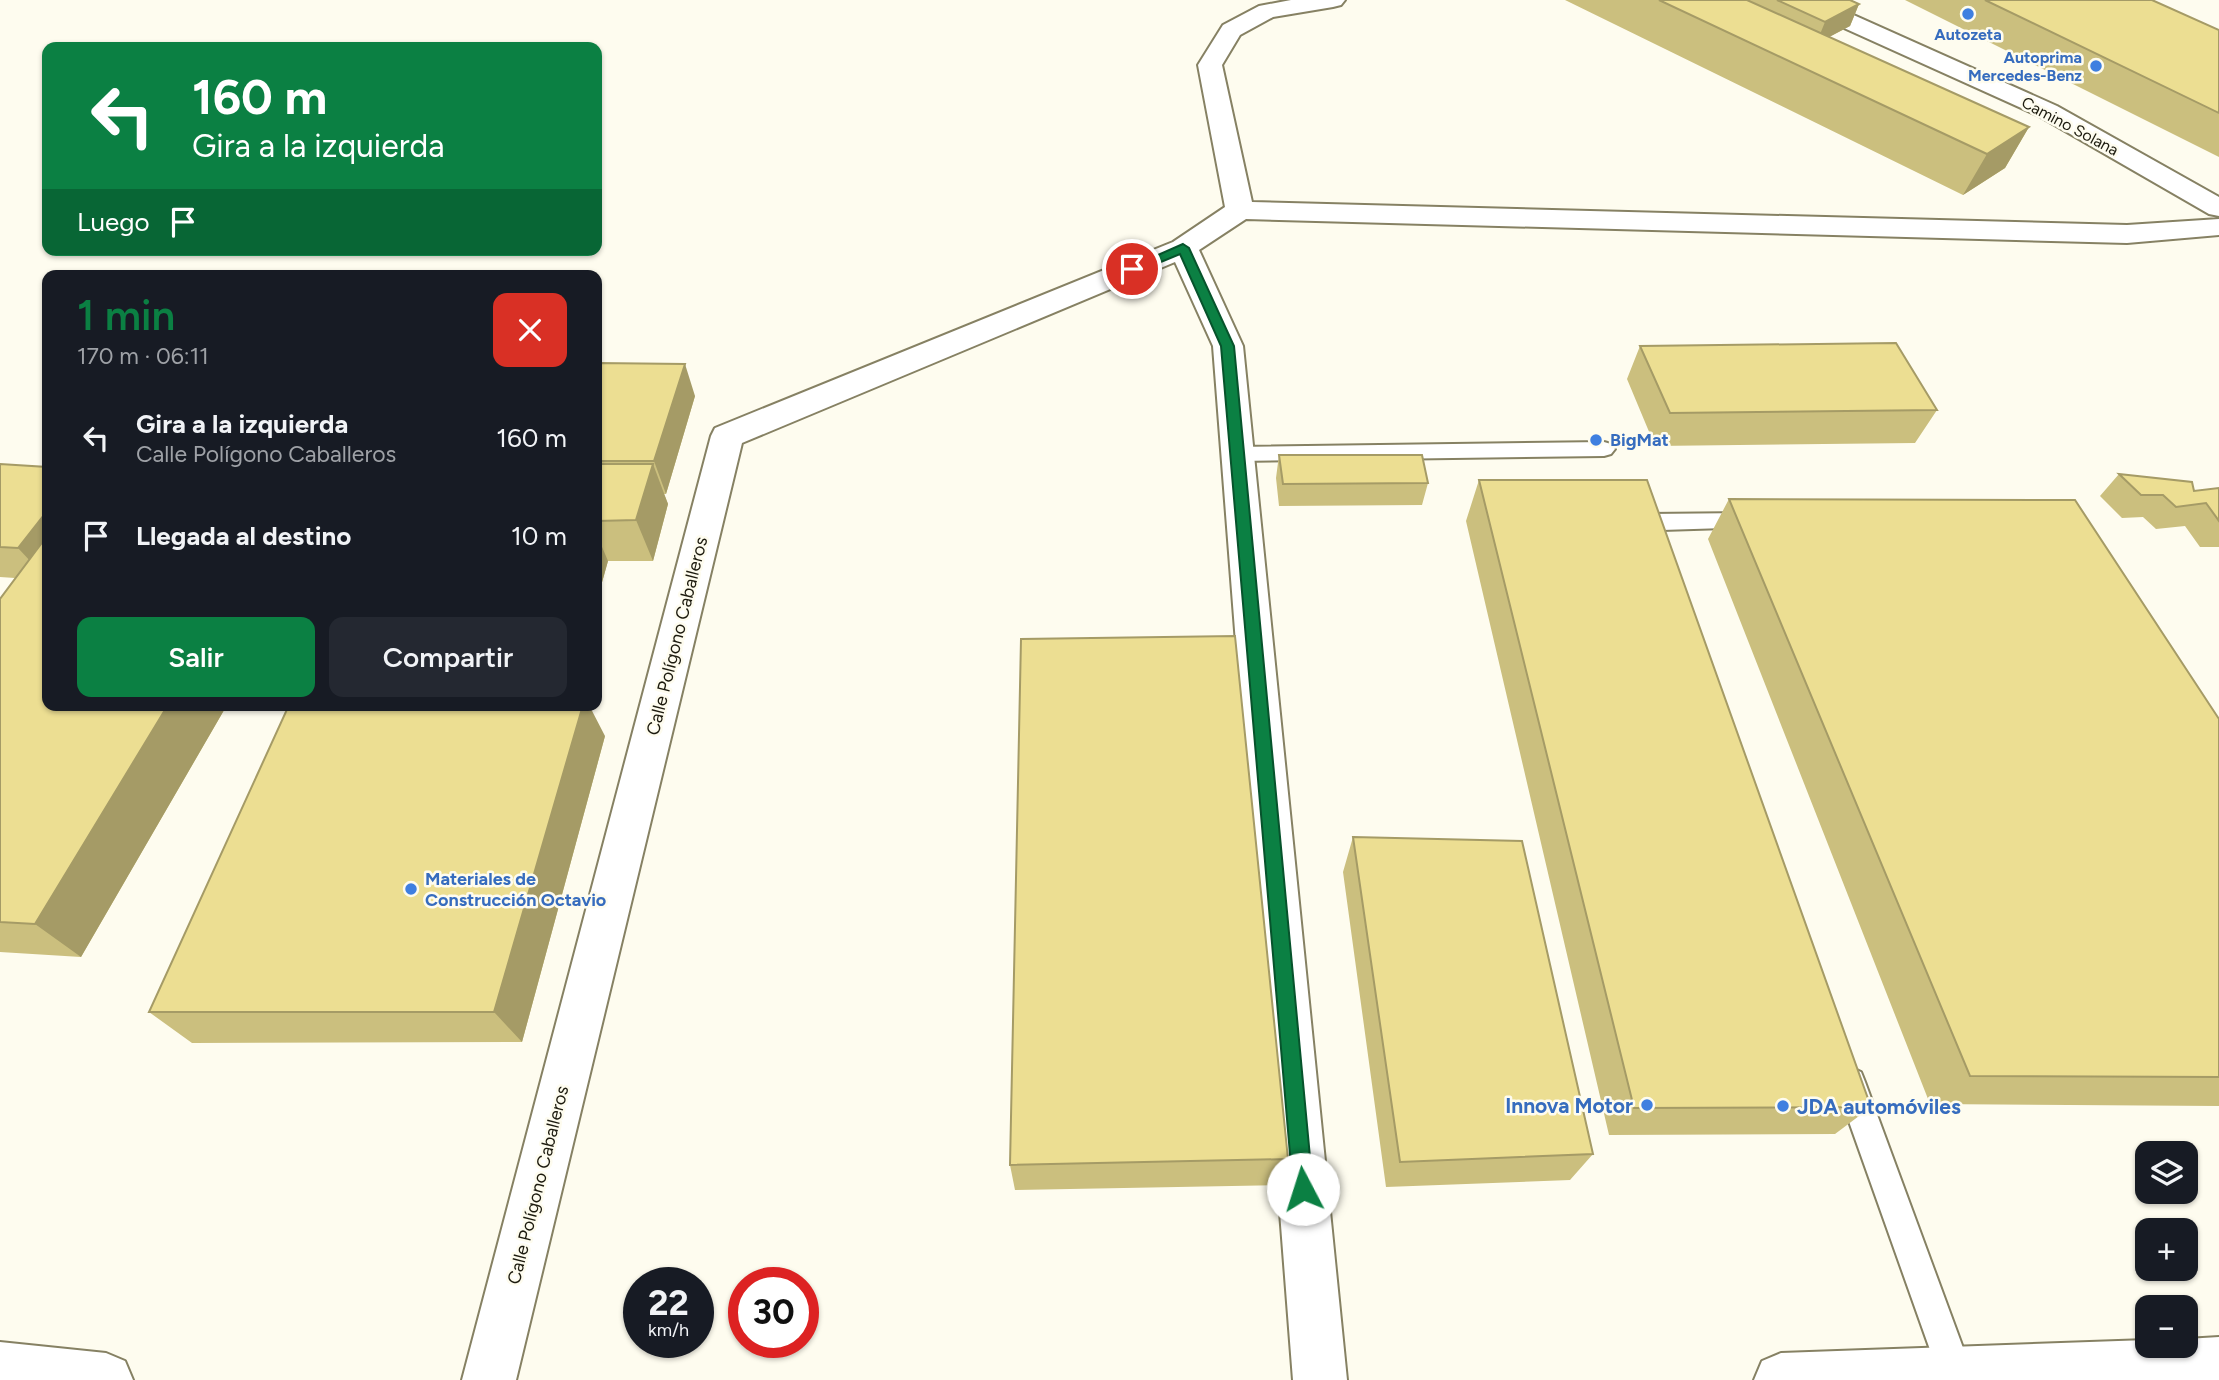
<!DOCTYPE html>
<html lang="es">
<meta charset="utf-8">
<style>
body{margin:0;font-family:Figtree,sans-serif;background:#242831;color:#f1f3f6;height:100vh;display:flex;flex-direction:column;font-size:26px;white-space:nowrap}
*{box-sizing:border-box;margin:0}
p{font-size:23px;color:#9ea1a6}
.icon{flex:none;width:38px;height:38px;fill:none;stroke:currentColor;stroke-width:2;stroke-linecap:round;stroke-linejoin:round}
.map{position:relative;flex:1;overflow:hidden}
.side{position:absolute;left:42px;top:270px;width:560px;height:441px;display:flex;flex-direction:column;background:#171b24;border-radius:14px;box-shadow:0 2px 5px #0004}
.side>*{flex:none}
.top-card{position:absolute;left:42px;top:42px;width:560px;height:214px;border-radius:14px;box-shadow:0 2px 5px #0004;background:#0b8043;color:#fff;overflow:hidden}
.fabs{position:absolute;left:2135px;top:1141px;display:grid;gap:14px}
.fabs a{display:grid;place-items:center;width:63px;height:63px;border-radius:14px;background:#171b24;box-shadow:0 2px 5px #0004;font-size:35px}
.speed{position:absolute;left:623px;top:1267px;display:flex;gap:14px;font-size:35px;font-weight:700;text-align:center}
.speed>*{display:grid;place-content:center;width:91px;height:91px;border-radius:50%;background:#171b24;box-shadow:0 2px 5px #0004;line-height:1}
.speed small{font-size:18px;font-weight:400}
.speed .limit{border:10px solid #d22;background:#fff;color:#111}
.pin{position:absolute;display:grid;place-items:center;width:60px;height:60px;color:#fff;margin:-30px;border:4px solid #fff;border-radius:50%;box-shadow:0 2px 7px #0007}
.me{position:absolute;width:77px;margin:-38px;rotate:355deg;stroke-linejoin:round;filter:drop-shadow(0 0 5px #0008)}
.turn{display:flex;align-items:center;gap:24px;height:147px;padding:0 35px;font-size:32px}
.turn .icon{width:91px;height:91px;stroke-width:2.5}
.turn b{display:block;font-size:49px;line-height:60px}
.then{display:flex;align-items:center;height:66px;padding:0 35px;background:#0003;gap:14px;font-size:26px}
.round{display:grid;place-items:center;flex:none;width:74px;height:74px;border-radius:14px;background:#242831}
.headline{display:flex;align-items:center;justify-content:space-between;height:119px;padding:0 35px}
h1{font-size:42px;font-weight:600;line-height:52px;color:#0b8043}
.action{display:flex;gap:14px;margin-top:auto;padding:14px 35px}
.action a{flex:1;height:80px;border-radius:14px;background:#0b8043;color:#fff;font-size:28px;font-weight:600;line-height:80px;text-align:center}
.action a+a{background:#242831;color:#f1f3f6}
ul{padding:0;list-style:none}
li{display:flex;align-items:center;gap:21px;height:98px;padding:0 35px}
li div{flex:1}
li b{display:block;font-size:26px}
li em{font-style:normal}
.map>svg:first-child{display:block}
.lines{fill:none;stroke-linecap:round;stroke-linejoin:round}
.lane-casing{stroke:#868163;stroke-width:4}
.street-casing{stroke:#868163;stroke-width:4}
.highway-casing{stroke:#868163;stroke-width:4}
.lane{fill:#fff;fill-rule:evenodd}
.street{fill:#fff;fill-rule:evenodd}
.highway{fill:#fff;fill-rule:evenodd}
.wall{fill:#cbbf7e}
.shaded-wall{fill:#a59b66}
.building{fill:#ecde92;stroke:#a59b66;stroke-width:2}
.route{fill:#0b8043;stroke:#07532c;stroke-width:2}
.shop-dot{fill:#3f7fe0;stroke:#fefcef;stroke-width:2.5}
.labels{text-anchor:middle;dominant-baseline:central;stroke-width:5;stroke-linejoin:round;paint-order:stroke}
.far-shop-label{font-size:16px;font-weight:bold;fill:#366cbe;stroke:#fefcef}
.far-street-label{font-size:16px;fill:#1c1a0e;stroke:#fefcef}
.shop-label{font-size:18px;font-weight:bold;fill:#366cbe;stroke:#fefcef;text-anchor:start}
.street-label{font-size:18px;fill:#1c1a0e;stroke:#fefcef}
.near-shop-label{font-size:21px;font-weight:bold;fill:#366cbe;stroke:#fefcef;text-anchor:end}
</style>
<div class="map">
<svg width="2219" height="1380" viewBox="0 0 2219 1380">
<rect width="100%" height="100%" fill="#fefcef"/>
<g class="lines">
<!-- lane casing -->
<g class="lane-casing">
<path id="lane" d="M1604,442l7,2 4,5 -4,5 -7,2 -367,5 -7,-2 -4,-5 4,-5 7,-2z
M1749,513l8,2 3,6 -3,6 -95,3 4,11 -3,6 -8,2 -8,-2 -10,-25 3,-6 8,-2z
M1850,1067l11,5 4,10 108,293 -2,5h-30l-2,-5 -104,-293 4,-10z"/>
</g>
<!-- street casing -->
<g class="street-casing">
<path id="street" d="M1291,0h54l-4,5 -8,2 -60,10 -33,18 -18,30 30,137 875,23 92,-6v16l-92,8 -881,-24 -47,31 44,96 104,1034h-54l-80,-1034 -38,-84 -433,181 -226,937h-54l249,-944 4,-8 458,-186 52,-35 -27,-142 25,-40 36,-19z
M1789,0h31l237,106 162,91v19l-10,-2 -170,-98 -246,-111z"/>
</g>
<!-- highway casing -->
<g class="highway-casing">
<path id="highway" d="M2219,1337v43h-465l8,-19 19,-8 366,-13v6h39v-7z
M0,1342l106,11 19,8 8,19h-133z"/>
</g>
<!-- lane -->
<use href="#lane" class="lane"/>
<!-- street -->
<use href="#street" class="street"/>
<!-- highway -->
<use href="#highway" class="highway"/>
</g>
<!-- wall -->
<path class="wall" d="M1565,0h285l9,4 -9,22 -21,11 200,90 -24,41 -42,27z
M1905,0h247l67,30v127z
M1640,346l297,64 -22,33 -260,3 -28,-67z
M597,363l98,33 -29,98h-2l4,10 -15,57h-45l-11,39z
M1279,455l149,28 -6,22 -143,1 -3,-28z
M0,464l47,3v238h180l-146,252 -81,-5v-353l15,-21 -15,-1z
M2119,474l75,17 25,-3v59h-19l-15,-21 -29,3 -13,-12 -21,1 -22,-22z
M1479,480l392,627 -36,27 -226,1 -143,-614z
M1729,499l490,220v387l-289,-2 -222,-565z
M605,736l-83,306 -330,1 -43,-31z
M1353,837l240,317 -23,26 -184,7 -43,-315z
M1288,1159l-8,26 -265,5 -5,-25z"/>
<!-- shaded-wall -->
<path class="shaded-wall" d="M1859,4l-9,22 -34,18 9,-22z
M2029,127l-24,41 -42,27 24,-41z
M685,364l10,32 -29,98 -12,-33z
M653,464l15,40 -15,57 -17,-41z
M47,511v68l-29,-31z
M597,535l11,26 -11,39z
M168,705h59l-146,252 -46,-33z
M583,705h6l16,31 -83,306 -28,-30z"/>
<!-- building -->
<path class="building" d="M1659,0h88l282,127 -42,27z
M1777,0h73l9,4 -34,18z
M1985,0h167l67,30v83z
M1896,343l41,67 -267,3 -30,-67z
M597,363l88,1 -31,97h-57z
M1279,455h143l6,28 -145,1z
M0,464l47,3v44l-29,37 -18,-1z
M597,464h56l-17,56 -39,1z
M2119,474l73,8 2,9 25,-3v33l-13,-18 -30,4 -13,-12h-22z
M1479,480h168l224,627 -237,1z
M1729,499l346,1 144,219v358l-249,-1z
M47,536v169h121l-133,219 -35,-2v-323z
M1235,636l53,523 -278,6 11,-526z
M289,705h294l-89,307h-345z
M1353,837l169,4 71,313 -193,8z"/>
<!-- route -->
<path class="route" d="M1183,244l6,4 45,98 79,843 -3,8 -7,3 -7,-3 -3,-8 -72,-843 -41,-92 -43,18 -11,-3z"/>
<!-- markers -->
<g class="shop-dot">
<circle cx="1968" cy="14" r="7"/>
<circle cx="2096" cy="66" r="7"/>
<circle cx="1596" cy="440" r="7"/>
<circle cx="411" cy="889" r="7"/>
<circle cx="1647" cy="1105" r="7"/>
<circle cx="1783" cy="1106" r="7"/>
</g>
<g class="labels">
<!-- far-shop labels -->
<g class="far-shop-label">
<text x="1968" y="34">Autozeta</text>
<text x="2082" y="57" text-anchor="end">Autoprima<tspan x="2082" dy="18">Mercedes-Benz</tspan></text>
</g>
<!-- far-street labels -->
<g class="far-street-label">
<text transform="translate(2070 126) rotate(28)">Camino Solana</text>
</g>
<!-- shop labels -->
<g class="shop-label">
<text x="1610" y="440">BigMat</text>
<text x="425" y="879">Materiales de<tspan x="425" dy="21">Construcción Octavio</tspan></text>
</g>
<!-- street labels -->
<g class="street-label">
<text transform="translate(677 636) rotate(-76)">Calle Polígono Caballeros</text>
<text transform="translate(538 1185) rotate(-76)">Calle Polígono Caballeros</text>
</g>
<!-- near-shop labels -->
<g class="near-shop-label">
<text x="1633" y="1105">Innova Motor</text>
<text x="1797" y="1106" text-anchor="start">JDA automóviles</text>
</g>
</g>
</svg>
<div class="fabs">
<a><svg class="icon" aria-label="layers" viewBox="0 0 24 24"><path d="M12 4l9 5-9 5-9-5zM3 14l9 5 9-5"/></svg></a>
<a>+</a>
<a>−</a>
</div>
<div class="speed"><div>22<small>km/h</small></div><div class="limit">30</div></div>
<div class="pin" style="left:1132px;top:269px;background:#d93025"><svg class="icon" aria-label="arrive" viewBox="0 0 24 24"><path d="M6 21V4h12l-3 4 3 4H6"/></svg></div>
<svg class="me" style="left:1303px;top:1189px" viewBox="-20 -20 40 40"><circle r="19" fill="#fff"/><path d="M0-13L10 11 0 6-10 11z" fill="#0b8043"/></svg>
<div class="top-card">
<div class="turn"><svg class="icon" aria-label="left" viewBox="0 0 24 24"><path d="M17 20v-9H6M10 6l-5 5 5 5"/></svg><div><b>160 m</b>Gira a la izquierda</div></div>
<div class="then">Luego<svg class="icon" aria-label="arrive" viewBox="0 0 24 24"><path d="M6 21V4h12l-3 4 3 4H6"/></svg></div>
</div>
<section class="side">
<div class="headline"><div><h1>1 min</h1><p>170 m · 06:11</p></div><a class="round" style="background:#d93025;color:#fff"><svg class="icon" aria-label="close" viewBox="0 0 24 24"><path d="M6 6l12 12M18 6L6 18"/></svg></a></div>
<ul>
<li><svg class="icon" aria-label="left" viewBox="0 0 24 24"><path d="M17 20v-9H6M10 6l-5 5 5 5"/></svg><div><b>Gira a la izquierda</b><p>Calle Polígono Caballeros</p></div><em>160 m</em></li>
<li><svg class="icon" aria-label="arrive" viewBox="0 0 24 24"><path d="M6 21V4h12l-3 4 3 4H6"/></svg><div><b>Llegada al destino</b></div><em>10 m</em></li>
</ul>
<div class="action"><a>Salir</a><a>Compartir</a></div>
</section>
</div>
